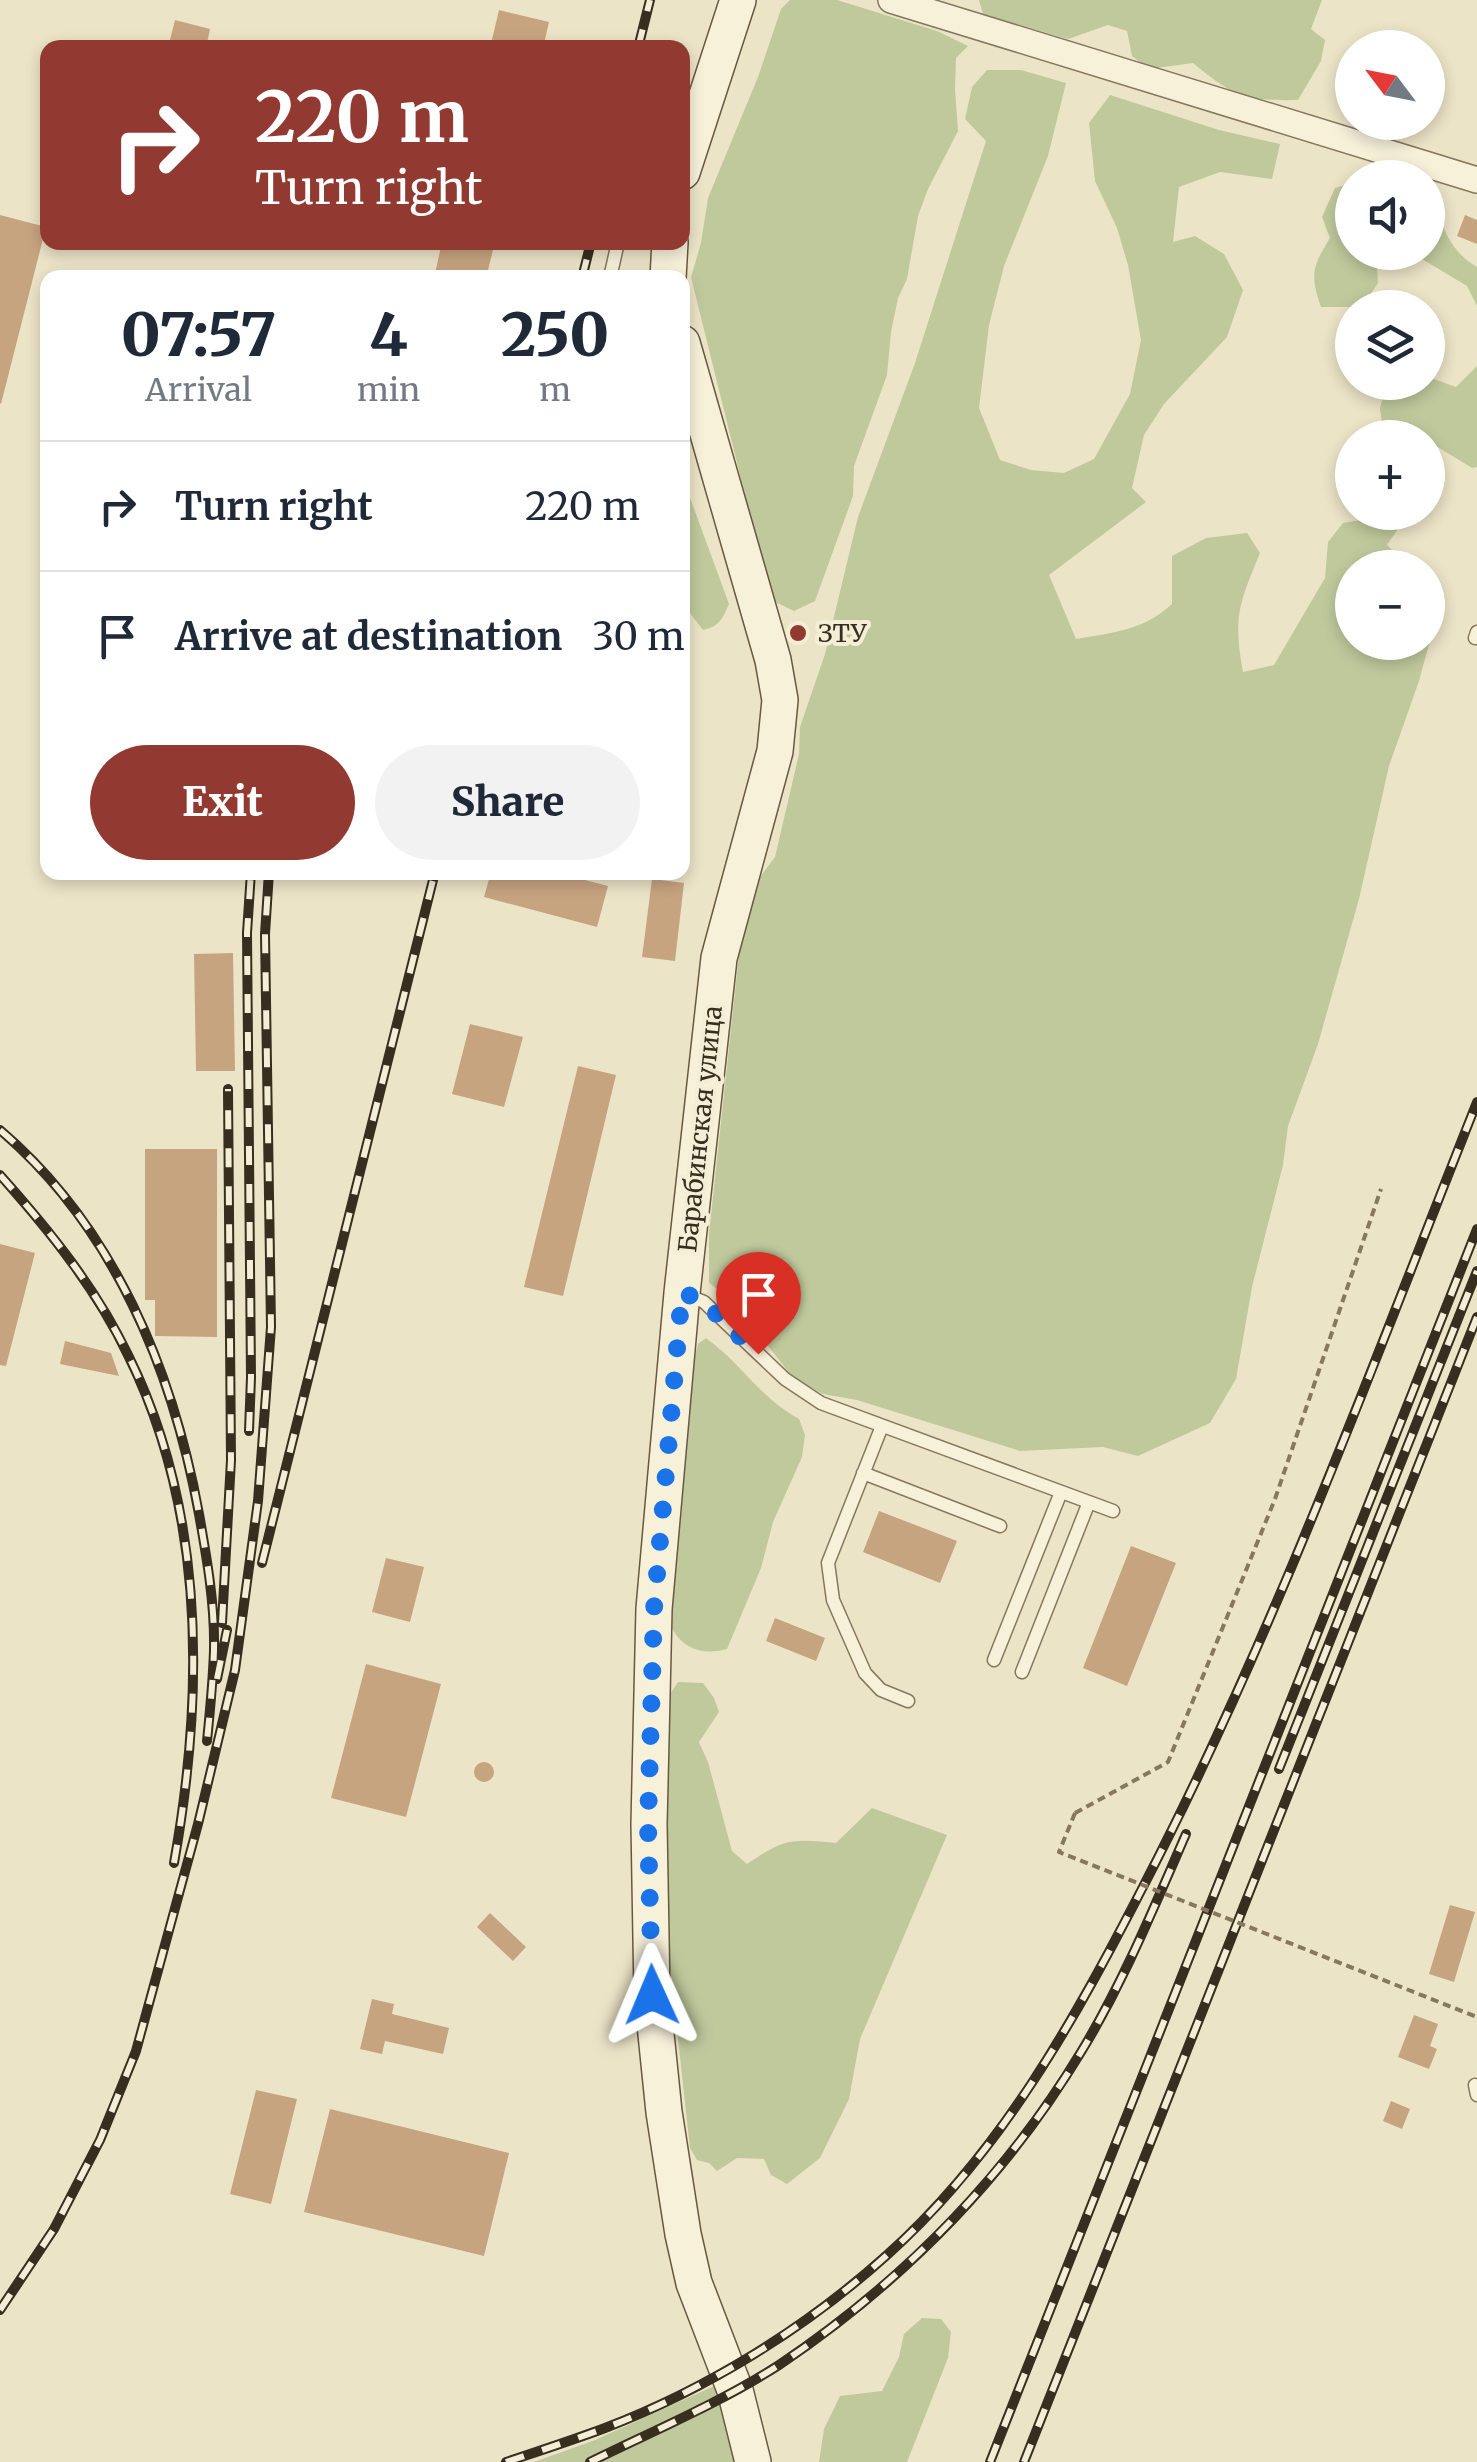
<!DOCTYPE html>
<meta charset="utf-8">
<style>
body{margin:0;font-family:Merriweather,serif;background:#f2f2f3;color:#1f2937;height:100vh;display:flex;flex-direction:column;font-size:38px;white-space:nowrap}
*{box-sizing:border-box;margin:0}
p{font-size:32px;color:#747a83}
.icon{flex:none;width:55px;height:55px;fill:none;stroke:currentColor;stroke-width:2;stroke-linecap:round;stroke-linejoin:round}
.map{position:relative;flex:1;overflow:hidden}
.panel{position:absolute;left:40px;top:270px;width:650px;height:610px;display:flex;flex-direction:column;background:#fff;border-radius:20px;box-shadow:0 5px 15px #0003}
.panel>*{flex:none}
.hud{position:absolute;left:40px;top:40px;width:650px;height:210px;border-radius:20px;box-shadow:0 5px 15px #0003;background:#923a31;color:#fff;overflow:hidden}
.needle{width:65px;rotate:302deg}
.buttons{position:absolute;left:1335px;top:30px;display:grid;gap:20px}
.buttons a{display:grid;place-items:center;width:110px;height:110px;border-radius:50%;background:#fff;box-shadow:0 5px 15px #0003;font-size:50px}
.pin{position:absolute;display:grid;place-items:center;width:85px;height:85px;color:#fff;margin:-102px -42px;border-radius:50% 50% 50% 0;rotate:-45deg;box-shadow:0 0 10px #0007}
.pin .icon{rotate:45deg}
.me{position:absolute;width:110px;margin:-55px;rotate:359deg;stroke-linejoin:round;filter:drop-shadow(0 0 8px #0008)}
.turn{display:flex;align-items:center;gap:35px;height:210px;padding:0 50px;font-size:45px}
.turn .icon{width:130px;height:130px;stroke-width:2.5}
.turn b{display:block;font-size:70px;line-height:85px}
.eta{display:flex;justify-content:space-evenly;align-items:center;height:170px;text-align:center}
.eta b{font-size:60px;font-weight:800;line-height:70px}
.action{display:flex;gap:20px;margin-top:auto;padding:20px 50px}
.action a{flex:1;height:115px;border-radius:60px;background:#923a31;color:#fff;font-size:40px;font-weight:800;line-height:115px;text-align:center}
.action a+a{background:#f2f2f3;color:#1f2937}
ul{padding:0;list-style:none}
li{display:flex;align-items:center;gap:30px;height:130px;padding:0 50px;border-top:2px solid #e0e1e3}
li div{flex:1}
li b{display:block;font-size:38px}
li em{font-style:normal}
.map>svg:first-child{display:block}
.green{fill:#c0c99c}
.building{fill:#c7a480}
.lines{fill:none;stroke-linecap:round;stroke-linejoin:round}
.service-casing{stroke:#86775e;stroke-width:15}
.minor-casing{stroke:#86775e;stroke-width:28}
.secondary-casing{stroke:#685841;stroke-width:38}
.path{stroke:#86775e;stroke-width:4;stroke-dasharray:8 5;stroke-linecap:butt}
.service{stroke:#f7f1da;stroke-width:12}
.minor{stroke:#f7f1da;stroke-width:25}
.secondary{stroke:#f7f1da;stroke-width:35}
.rail-casing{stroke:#382e20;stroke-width:10}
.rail{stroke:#f4eed6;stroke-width:6;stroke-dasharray:19;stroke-linecap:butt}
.path-bridge{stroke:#86775e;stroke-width:4;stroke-dasharray:8 5;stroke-linecap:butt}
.route{stroke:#1a73e8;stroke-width:18;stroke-dasharray:0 32.4}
.poi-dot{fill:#923a31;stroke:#f4eed6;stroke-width:4}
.labels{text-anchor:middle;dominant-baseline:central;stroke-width:8;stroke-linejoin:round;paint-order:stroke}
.poi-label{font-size:25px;fill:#382e20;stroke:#f4eed6;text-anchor:start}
.street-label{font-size:25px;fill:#382e20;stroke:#f4eed6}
</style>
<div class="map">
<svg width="1477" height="2462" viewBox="0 0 1477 2462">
<rect width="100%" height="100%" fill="#ece4c7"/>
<!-- green -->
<path class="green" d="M790,0h47l100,31 31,15 -12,12 -1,31 3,42 -30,58 -10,27 -11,63 -9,19 -7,34 -4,43 -33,91 -1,30 -38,105 -21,10 -23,-11 -80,-323 10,-34 7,-45 50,-121 23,-68z
M979,0h343l-11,29 14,11 -4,21 -23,39c-52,1 -64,-3 -105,-37l-44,6 -17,-13 -5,-25 -19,-6 -40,14 -85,-25z
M987,70h34l45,13 -18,73 -44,110 -15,59 -10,83 21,52 31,10 33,3 30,-14 36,-65 11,-54 -13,-75 -11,-37 -22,-47 -6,-58 21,-28 109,35 61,14 -8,35 -52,-7 -41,15 -6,55 22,-6 29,18 19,36 -16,47 -63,67 -20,31 -12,53 14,14 -97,73 27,64c39,-7 66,-8 96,-35v-48l34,-18 41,-5 13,20c-21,51 -27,64 -17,119l31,-7 51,-87 3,-36 15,-19 38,-6 6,-4h22l-22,32 22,22 -57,1v74h76v-56l5,5 -1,42 -13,48 -30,85 -30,133 -41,145 -30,82 -5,39 -31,122 -16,92 -26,44 -72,33 -35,-9 -83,4 -163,-51 -34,-6 -29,-15 -63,-80 -22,-16v-49l34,-317 17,-40 15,-20 24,-103 1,-27 25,-73 33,-137 57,-154 71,-222 -21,-22 7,-32z
M1352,183v69l24,1 2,30 -16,24h-41c-11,-32 -9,-40 9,-69l-8,-21 13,-29z
M1428,209h9c7,24 17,45 40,58v39l-10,-20 -55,-33 16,-1z
M1477,366v101l-5,1 -44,-27v-3l-44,-1 -4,-28 6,-26 42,-1v-5l28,10z
M682,476l47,128c-6,14 -10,23 -26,26l-20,-26z
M706,1338c36,26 53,59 93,81l6,16 -3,22 -29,65 -12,46 -34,81c-21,6 -42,2 -54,-19 -21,-34 16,-213 19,-263l6,-23z
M678,1682l25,1 11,15 5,14 -20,30 9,20 24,89 15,13c39,-26 43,-25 89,-21l36,-35 75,27 -87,204 -11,60 -29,59 -33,26 -16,-9 -7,-16 -27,-1 -20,13 -8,-8 -12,-3 -7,-12 -31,-282 1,-157z
M922,2318l19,1 10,13 -3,26 -41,104h-88l5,-33 16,-33 42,-5 17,-34 5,-23z
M714,2386l16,36 11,40h-207l61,-22z"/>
<!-- building -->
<path class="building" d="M499,10l50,12 -6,26h-53z
M175,20l35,9 -4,19h-38z
M0,215l46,12 -45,177 -1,-1z
M1465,215l12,5v24l-20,-8z
M442,242h53l-9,36h-52z
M491,872h63l54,14 -11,41 -113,-30z
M652,879l32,4 -9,78 -33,-4z
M233,953l2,118h-39l-2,-117z
M470,1024l53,13 -19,70 -52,-13z
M578,1066l38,9 -53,221 -39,-9z
M145,1149h72v188l-62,-1v-36h-10z
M0,1244l35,9 -29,113 -6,-1z
M65,1341l46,12 8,23 -59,-12z
M879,1511l78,30 -17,42 -77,-31z
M1131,1546l45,17 -49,123 -44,-18z
M386,1558l38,9 -14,55 -38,-10z
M775,1618l50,20 -9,23 -50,-20z
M366,1664l75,20 -35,133 -75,-19z
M474 1772a10 10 0 1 1 20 0a10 10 0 1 1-20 0Z
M1450,1905l25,7 -21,70 -25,-8z
M490,1913l36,34 -13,14 -36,-34z
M372,1999l22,5 -2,10 57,14 -6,26 -58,-13 -3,13 -22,-5z
M1414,2015l24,9 -8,22 7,3 -8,20 -31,-12z
M256,2090l41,9 -26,105 -41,-10z
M1391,2101l19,8 -8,20 -19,-8z
M330,2109l179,44 -25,103 -180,-44z"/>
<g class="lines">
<!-- service casing -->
<g class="service-casing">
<path id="service" d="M610,278l8,-36
M1475,638l2,-6
M684,1294l20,8 81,77 36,24 292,108
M882,1426l-54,137 5,37 32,73 16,17 27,11
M863,1473l137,53
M994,1660l67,-168
M1022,1672l67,-170
M1475,2085l2,10"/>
</g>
<!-- minor casing -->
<g class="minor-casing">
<path id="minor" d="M891,0l586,180"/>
</g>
<!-- secondary casing -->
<g class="secondary-casing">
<path id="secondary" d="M682,172l56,-172
M668,278l2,-36
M682,343l91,317 7,40 -5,51 -56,207 -37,335 -28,316 -5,215 3,171 12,117 19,122 11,49 41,107 18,72"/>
</g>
<!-- path -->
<path class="path" d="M1075,1813l93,-51 107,-263 106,-310"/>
<!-- service -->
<use href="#service" class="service"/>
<!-- minor -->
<use href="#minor" class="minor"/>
<!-- secondary -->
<use href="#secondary" class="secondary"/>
<!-- rail casing -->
<g class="rail-casing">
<path id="rail" d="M638,48l12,-48
M582,278l9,-36
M0,1130c114,97 173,241 199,384 8,45 16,91 15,136 -1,31 -4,61 -7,91
M0,1175c49,55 96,113 128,180 78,157 76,340 46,508
M249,1431l2,-54 -4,-444 4,-61
M262,1563l173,-691
M222,1623l9,-163 -3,-371
M217,1679l10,-49
M1279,1769l198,-498
M0,2310l54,-81 46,-89 36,-89 62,-227 37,-154 23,-169 13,-174 -6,-393 4,-62
M506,2462c33,-11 67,-22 99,-34 102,-39 201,-100 282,-173 115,-103 188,-236 258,-372 130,-251 228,-519 332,-781
M590,2462c63,-31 130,-59 189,-97 122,-82 226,-187 302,-313 42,-69 73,-145 105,-218
M990,2462l487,-1233
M1024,2462l453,-1145"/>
</g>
<!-- rail -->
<use href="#rail" class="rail"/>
<!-- path-bridge -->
<path class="path-bridge" d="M1075,1813l-16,39 418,165"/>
</g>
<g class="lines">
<!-- route -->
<path class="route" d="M652,1995l-4,-171 6,-215 28,-317 22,10 54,52"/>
</g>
<!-- markers -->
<circle class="poi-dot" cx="798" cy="633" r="10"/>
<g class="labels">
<!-- poi labels -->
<g class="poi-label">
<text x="818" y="633">ЗТУ</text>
</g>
<!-- street labels -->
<g class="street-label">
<text transform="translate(700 1129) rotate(-84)">Барабинская улица</text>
</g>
</g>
</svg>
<div class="buttons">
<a><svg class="needle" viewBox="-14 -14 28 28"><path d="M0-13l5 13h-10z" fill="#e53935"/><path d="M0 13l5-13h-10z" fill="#747a83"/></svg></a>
<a><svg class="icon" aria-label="sound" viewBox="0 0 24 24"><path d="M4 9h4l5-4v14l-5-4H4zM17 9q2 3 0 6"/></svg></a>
<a><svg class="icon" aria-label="layers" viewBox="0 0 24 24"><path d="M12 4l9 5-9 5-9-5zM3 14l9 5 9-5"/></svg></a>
<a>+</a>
<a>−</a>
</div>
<div class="pin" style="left:758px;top:1354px;background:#d93025"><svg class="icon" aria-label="arrive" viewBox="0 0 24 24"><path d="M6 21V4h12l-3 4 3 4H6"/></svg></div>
<svg class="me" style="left:652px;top:1995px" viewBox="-20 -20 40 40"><path d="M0-17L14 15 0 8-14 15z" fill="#1a73e8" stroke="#fff" stroke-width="4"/></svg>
<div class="hud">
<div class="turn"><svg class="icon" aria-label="right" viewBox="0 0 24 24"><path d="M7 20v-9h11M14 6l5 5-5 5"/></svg><div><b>220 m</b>Turn right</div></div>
</div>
<section class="panel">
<div class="eta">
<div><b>07:57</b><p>Arrival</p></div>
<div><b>4</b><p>min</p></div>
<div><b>250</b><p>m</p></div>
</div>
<ul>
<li><svg class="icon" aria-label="right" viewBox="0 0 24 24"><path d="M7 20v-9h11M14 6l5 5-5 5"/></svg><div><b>Turn right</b></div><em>220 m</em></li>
<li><svg class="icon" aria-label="arrive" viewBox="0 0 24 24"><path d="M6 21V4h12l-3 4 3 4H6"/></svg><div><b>Arrive at destination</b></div><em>30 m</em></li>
</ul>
<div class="action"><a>Exit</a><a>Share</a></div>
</section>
</div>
